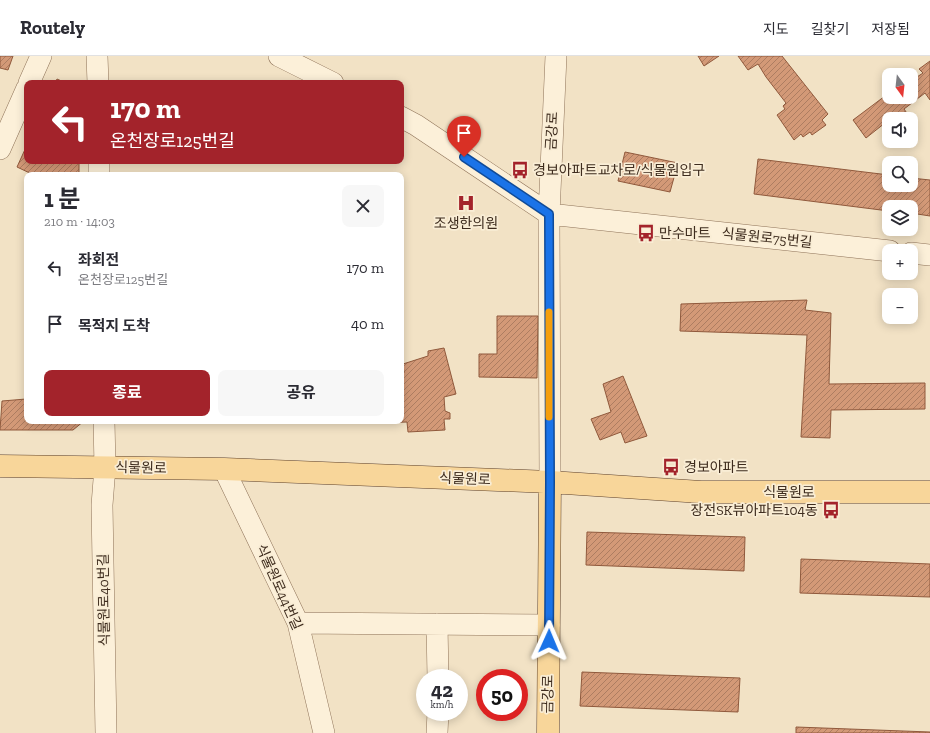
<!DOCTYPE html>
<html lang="ko">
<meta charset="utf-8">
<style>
body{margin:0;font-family:"Zilla Slab","Noto Sans KR",serif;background:#f7f7f7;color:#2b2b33;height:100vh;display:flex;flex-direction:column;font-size:15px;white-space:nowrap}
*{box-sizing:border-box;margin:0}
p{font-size:13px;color:#7c7c81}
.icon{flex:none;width:22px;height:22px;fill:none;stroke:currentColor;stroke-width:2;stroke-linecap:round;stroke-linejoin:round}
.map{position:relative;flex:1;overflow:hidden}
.side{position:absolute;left:24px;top:116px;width:380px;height:252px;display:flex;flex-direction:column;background:#fff;border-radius:8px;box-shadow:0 2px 10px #0003}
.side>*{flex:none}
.hud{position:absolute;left:24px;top:24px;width:380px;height:84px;border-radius:8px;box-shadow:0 2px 10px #0003;background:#a3232b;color:#fff;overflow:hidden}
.needle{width:26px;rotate:165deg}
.fabs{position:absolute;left:882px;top:12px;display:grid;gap:8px}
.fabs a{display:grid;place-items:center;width:36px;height:36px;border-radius:8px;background:#fff;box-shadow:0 2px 10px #0003;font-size:20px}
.speed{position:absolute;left:416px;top:613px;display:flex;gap:8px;font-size:20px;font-weight:700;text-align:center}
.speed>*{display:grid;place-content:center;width:52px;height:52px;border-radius:50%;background:#fff;box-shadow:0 2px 10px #0003;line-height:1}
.speed small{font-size:10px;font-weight:400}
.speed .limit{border:6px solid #d22;background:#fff;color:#111}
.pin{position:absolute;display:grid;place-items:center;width:34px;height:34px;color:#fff;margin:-41px -17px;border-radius:50% 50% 50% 0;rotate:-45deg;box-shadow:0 0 4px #0007}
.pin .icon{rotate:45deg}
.me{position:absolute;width:44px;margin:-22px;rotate:1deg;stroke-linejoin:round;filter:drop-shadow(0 0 3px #0008)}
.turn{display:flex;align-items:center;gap:14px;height:84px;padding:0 20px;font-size:18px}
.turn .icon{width:52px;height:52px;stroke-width:2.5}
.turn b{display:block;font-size:28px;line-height:34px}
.round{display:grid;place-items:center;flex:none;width:42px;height:42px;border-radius:8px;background:#f7f7f7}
.overview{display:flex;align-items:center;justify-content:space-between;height:68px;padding:0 20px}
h1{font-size:24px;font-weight:700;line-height:30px}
.primary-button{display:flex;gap:8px;margin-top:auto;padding:8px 20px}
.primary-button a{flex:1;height:46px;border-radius:8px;background:#a3232b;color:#fff;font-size:16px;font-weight:700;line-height:46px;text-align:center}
.primary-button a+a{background:#f7f7f7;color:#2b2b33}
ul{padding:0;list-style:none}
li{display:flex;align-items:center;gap:12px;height:56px;padding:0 20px}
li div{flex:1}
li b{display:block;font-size:15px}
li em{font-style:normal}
header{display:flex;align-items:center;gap:24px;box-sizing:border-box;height:56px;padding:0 20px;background:#fff;border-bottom:1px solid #e1e1e2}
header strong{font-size:19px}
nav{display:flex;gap:22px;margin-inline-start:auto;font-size:14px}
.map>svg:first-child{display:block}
.building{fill:url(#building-hatch);stroke:#90593c}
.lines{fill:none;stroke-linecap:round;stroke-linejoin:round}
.minor-casing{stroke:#8f7359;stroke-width:22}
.major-casing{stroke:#5d412d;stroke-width:23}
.minor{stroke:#fcf0d9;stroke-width:21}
.major{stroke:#f8d69a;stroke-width:22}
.route-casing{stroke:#114b97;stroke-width:10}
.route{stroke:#1a73e8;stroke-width:7}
.slow{stroke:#f59e0b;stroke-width:7}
.labels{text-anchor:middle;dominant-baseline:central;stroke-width:3.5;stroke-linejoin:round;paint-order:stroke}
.street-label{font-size:14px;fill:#3e2c1e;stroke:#f9edd5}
.poi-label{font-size:14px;fill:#3e2c1e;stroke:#f9edd5;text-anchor:start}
</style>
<header>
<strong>Routely</strong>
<nav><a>지도</a><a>길찾기</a><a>저장됨</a></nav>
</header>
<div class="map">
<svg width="930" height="677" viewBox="0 0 930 677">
<defs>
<pattern id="building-hatch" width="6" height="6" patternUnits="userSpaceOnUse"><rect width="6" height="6" fill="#d39977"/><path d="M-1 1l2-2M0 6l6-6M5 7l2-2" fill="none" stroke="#ad7d61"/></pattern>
</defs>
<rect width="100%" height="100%" fill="#f2e2c5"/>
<!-- building -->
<path class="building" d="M0,0h13l-5,14 -8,-2z
M698,0h21l-15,10z
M738,0h44l46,58 -6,6 4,5 -14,10 -2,-3 -7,5 -2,-3 -7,6 -17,-25 8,-6 -2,-3 3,-3 -20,-26 -8,-13 -10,6z
M930,5v39l-5,-7 -21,16 7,10h-22v9l-4,-5 -19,15 -13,-18 36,-27v4h22v-21l3,3 9,-6 -4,-4z
M57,23l9,4h-11z
M27,89v16h52v12l-17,2h-28l-17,-8z
M625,96l53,11 -8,29 -52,-11z
M758,103l131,16v10h22v-7l19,2v36l-19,-3v-6h-22v4l-135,-17z
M807,244l-2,10 26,3 -2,71 96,-1v26l-94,1 -1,28 -29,-1 6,-102 -127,-4 1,-27z
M497,260h41l-1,62 -58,-1v-23h18z
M444,292l12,46 -12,3 1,14 5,2v6h-6l1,11 -37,2 -1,-10 -33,1 -3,-2h30v-47l3,-1 -1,-9 25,-8v-5z
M623,320l24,60 -22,7 -4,-11 -21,8 -9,-21 20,-7 -8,-28z
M26,343l1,22h57l-11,9h-73l2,-29z
M587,476l158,5 -1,34 -158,-6z
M801,503l129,5v33l-130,-4z
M582,616l158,6 -2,34 -158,-6z
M796,671l134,5v1h-134z"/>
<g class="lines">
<!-- minor casing -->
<g class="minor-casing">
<path id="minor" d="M97,0l1,27
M279,0l54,27
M29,27l12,-27
M401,61l15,8 133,89 341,37
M0,93l27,-61
M99,105v14
M911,197l19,2
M104,365l1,46 -3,38 4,228
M224,413l74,154 26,110
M550,426l-1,-268 7,-158
M298,567l251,2
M437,568l1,54
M437,677l1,-21"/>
</g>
<!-- major casing -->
<g class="major-casing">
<path id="major" d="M0,410l224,3 326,13 151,10h229
M548,677l2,-251"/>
</g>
<!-- minor -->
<use href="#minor" class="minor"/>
<!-- major -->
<use href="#major" class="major"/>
</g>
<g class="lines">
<!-- route casing -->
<g class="route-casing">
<path id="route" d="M464,101l85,57 1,268 -1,159"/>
</g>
<!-- route -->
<use href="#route" class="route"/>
<!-- slow -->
<path class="slow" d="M549,256v105"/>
</g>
<!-- icons -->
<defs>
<g id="bus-bare" transform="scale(1.38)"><path d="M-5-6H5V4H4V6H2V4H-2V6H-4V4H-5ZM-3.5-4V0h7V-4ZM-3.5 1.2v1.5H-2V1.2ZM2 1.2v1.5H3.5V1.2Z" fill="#a3232b" stroke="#f9edd5" stroke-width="2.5" paint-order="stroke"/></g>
<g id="hospital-bare" transform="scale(1.38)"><path d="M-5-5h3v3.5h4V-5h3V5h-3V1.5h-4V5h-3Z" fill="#a3232b" stroke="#f9edd5" stroke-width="2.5" paint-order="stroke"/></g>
</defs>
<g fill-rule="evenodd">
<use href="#bus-bare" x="520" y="114"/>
<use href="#hospital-bare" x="466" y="147"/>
<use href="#bus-bare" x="646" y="177"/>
<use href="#bus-bare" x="671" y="411"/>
<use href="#bus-bare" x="831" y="454"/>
</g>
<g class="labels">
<!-- street labels -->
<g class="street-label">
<text transform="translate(552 75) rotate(-87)">금강로</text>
<text transform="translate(767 182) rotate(6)">식물원로75번길</text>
<text transform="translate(141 412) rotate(1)">식물원로</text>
<text transform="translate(465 423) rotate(2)">식물원로</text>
<text x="789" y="436">식물원로</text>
<text transform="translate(279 531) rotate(66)">식물원로44번길</text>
<text transform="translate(104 544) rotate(-91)">식물원로40번길</text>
<text transform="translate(548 638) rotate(-89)">금강로</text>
</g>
<!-- poi labels -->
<g class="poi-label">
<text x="533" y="114">경보아파트교차로/식물원입구</text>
<text x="466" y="167" text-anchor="middle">조생한의원</text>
<text x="659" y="177">만수마트</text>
<text x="684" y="411">경보아파트</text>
<text x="818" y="454" text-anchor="end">장전SK뷰아파트104동</text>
</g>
</g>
</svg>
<div class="fabs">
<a><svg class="needle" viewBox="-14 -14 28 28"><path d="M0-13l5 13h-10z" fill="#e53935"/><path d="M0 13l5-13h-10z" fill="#7c7c81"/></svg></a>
<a><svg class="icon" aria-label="sound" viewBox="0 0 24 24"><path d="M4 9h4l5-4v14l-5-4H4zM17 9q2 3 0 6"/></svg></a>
<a><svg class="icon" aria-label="search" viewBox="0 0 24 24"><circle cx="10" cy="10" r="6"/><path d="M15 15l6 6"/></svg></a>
<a><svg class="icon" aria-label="layers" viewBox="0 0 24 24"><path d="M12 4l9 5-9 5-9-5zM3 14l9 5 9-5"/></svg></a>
<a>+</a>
<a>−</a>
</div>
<div class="speed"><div>42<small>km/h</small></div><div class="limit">50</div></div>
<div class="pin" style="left:464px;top:101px;background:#d93025"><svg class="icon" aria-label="arrive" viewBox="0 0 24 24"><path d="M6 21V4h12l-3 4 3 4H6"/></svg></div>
<svg class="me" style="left:549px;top:585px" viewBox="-20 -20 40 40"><path d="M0-17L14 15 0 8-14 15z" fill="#1a73e8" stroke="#fff" stroke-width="4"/></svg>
<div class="hud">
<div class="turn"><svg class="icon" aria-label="left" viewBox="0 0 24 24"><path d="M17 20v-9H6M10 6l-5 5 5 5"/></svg><div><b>170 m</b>온천장로125번길</div></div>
</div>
<section class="side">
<div class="overview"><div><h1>1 분</h1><p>210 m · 14:03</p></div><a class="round"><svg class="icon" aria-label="close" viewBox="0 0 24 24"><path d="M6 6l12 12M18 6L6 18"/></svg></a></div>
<ul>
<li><svg class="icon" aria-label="left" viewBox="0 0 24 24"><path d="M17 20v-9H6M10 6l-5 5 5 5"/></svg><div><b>좌회전</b><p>온천장로125번길</p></div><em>170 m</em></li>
<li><svg class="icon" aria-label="arrive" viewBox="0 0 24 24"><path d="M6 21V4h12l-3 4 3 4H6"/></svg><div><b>목적지 도착</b></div><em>40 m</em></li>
</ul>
<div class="primary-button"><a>종료</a><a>공유</a></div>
</section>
</div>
